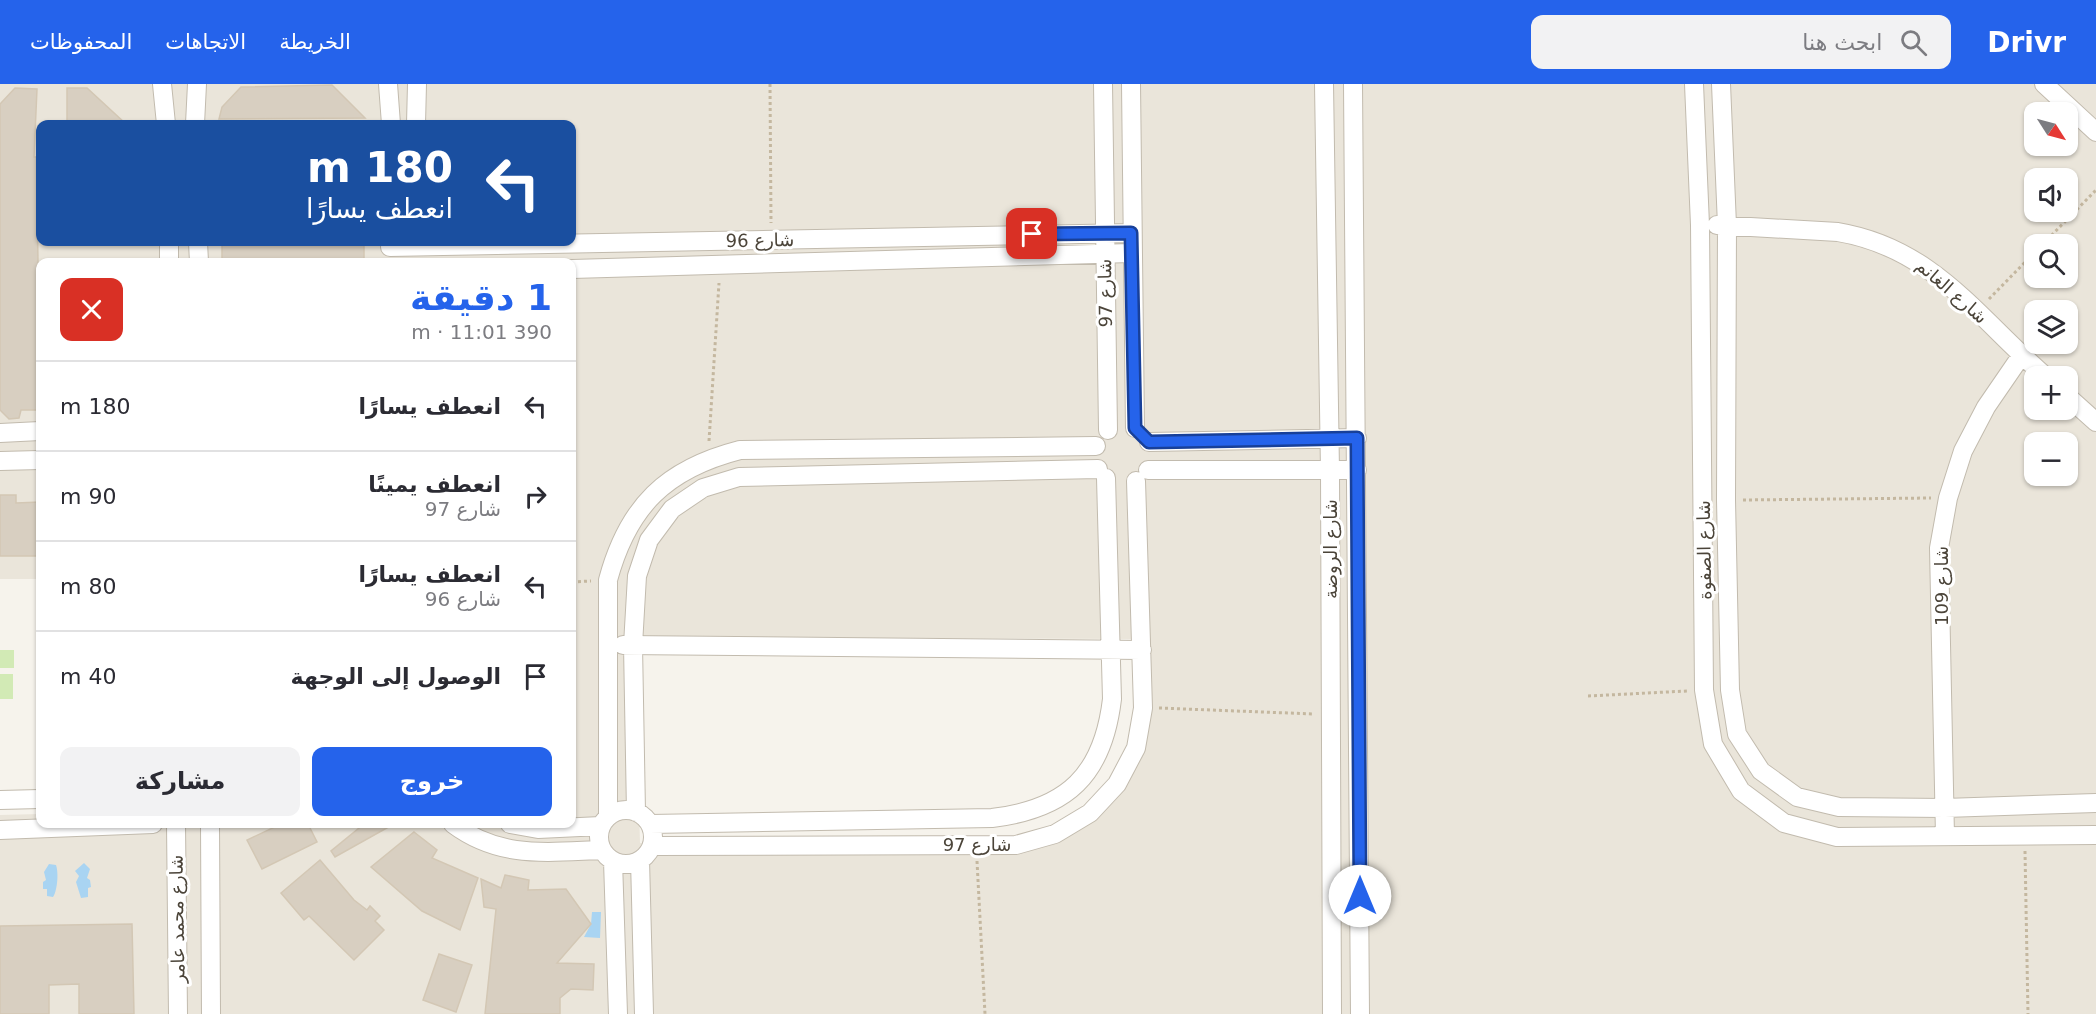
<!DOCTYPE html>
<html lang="ar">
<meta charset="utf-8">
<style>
body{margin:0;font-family:"DejaVu Sans","Noto Sans Arabic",sans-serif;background:#f2f2f3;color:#2b2b33;direction:rtl;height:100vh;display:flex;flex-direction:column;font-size:22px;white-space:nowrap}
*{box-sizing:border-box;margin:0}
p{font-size:20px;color:#7c7c81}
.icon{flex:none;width:33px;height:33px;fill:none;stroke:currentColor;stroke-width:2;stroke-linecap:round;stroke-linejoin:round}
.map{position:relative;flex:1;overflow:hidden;direction:ltr}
.panel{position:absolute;left:36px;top:174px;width:540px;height:570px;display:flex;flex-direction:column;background:#fff;border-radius:12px;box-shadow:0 2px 4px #0004;direction:rtl}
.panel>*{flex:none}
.banner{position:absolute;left:36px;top:36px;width:540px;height:126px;border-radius:12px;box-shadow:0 2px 4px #0004;direction:rtl;background:#1a4fa0;color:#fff;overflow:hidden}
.needle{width:39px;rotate:126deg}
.controls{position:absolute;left:2024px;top:18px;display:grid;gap:12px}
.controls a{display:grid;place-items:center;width:54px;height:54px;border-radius:12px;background:#fff;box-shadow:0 2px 4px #0004;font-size:30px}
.pin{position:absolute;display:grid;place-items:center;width:51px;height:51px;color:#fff;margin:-26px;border-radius:12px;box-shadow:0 3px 9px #0006}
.me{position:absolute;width:66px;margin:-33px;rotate:0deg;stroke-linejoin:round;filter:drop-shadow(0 0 4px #0008)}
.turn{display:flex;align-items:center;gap:21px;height:126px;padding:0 24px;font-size:27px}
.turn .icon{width:78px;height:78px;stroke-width:2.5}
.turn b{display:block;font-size:42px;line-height:51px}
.round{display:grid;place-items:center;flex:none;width:63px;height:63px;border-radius:12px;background:#f2f2f3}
.summary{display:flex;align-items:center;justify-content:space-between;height:102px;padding:0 24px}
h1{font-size:36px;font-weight:800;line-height:45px;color:#2563eb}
.primary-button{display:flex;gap:12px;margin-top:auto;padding:12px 24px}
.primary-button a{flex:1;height:69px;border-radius:12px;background:#2563eb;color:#fff;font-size:24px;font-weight:800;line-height:69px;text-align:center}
.primary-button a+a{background:#f2f2f3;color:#2b2b33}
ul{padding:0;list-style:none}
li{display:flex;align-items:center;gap:18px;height:90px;padding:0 24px;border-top:2px solid #e1e1e2}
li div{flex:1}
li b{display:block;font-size:22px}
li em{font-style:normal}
header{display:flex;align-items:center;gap:36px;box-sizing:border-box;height:84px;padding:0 30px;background:#2563eb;color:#fff}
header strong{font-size:28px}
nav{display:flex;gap:33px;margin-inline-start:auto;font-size:21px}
.search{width:420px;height:54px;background:#f2f2f3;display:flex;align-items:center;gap:15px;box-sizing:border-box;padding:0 21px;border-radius:12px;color:#7c7c81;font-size:22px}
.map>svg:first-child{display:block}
.residential{fill:#eae5da;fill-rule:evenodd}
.green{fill:#d2eab5}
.water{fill:#a9d4f2}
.building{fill:#d8cfc1;stroke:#d3c7b4;stroke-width:1.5}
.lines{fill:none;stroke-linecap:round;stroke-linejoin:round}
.minor-casing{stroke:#c2bbae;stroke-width:20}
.path{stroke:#c4b79f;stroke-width:3;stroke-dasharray:3 3;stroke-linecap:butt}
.minor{stroke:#fff;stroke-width:18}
.route-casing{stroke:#184099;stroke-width:15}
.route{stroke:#2563eb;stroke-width:10}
.labels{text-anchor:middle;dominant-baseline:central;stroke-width:6;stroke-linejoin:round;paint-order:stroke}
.street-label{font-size:18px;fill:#4b4439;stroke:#fff}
</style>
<header>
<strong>Drivr</strong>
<div class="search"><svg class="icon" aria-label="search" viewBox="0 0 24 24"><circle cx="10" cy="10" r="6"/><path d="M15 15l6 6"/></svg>ابحث هنا</div>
<nav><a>الخريطة</a><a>الاتجاهات</a><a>المحفوظات</a></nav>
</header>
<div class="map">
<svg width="2096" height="930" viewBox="0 0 2096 930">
<rect width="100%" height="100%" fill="#f6f3ec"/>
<!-- residential -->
<path class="residential" d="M0,0h2096v930h-2096v-199l40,-1v10h532v-562h-532v317h-40zM2034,28h33v34h-33zM40,40h532v118h-532zM2034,94h33v34h-33zM2034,160h33v34h-33zM2034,226h33v34h-33zM2034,292h33v34h-33zM2034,358h33v34h-33zM634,553l504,2 1,68 -9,41 -21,38 -32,29 -38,18 -43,5 -356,5z"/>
<!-- green -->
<path class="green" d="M0,566h14v18h-14z
M0,590h13v25h-13z"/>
<!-- water -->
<path class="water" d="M84,779l6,6 -3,9 3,2 1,7 -3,1v9l-7,1 -5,-16 3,-6 -4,-5z
M49,780l7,1c3,8 1,27 -3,32l-6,-1v-7h-4v-7l3,-2 -2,-8z
M592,828h9l-1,26 -16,-1 7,-13z"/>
<!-- building -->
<path class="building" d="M332,1l33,33 -146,1 3,-12 19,-20z
M15,4l22,1 -3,68h5v34h-2l3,219h-19l-2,8 -10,1 -9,-9v-306z
M67,4h20l39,36h-59z
M295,158h69v20h-142v-19z
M0,411h16v8l24,-1v54h-40z
M281,740h27l9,18 -55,27 -15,-29z
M364,740h30l-59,33 -4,-6z
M414,748l23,18 -5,8 46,20 -18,52 -38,-19 -51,-44z
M320,776l34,40 13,10 3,-4 10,10 -5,5 9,9 -30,30 -45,-44 -5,4 -23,-27z
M505,791l24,5 -1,10 38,-1 25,35 -34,39 37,1 -1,26 -22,-1 -11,9v16h-75l11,-105 -12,-2 -3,-28 20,9z
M132,840l2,90h-55v-30l-30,1v29h-49v-88z
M439,870l33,11 -16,47 -33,-12z"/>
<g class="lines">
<!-- minor casing -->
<g class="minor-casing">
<path id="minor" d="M162,0l4,40
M388,0l3,40
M1103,0l5,346
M1131,0l4,344
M1324,0l6,387 2,543
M1353,0l7,930
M1694,0l6,141 4,465 9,54 28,47 43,32 53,14 259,-2
M1721,0l6,141 -1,275 4,190 7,44 24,37 36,26 42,10 106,1 151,-5
M2044,0l52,48
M195,40l2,-40
M416,40l1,-40
M1717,141l121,7c95,16 139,85 207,144
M169,158v20
M198,158l1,20
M390,163l741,-14
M572,185l559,-16
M2067,312l29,26
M0,349l40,-2
M1149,358l208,-4
M0,377l40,-1
M1148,386h209
M623,561l519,5
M0,716l40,-1
M599 753a27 27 0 1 1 54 0a27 27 0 1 1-54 0Z
M636,728l-3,-167 4,-69 12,-36 23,-31 31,-21 36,-11 359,-8
M608,732v-236c20,-74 58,-111 132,-130l356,-4
M176,740l2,190
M210,740l1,190
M453,740c47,35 93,28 149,26
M510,740l28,5 63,-3
M650,740l342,-6c75,-9 111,-43 120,-119l-6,-221
M0,746l153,-6
M1945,752l-6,-288 9,-50 15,-47 23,-44 35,-51
M652,762l364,-1 39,-11 35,-21 27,-29 19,-36 7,-40 -7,-227
M640,776l4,154
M613,777l5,153"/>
</g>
<!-- path -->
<path class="path" d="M770,0l1,139
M2043,160l53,-54
M1989,215l45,-46
M709,357l10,-158
M1743,416l188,-2
M572,498l19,-1
M1588,612l99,-5
M1159,624l155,6
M2025,767l3,163
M977,777l8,153"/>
<!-- minor -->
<use href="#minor" class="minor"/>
</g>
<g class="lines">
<!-- route casing -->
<g class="route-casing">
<path id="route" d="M1032,150l99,-1 4,195 14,14 208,-4 3,458"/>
</g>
<!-- route -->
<use href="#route" class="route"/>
</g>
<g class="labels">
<!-- street labels -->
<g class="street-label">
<text transform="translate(760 156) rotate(-1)">شارع 96</text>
<text transform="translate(1952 207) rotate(41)">شارع الغانم</text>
<text transform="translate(1105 209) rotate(-91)">شارع 97</text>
<text transform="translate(1330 465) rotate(-90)">شارع الروضة</text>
<text transform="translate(1704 466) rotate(-91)">شارع الصفوة</text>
<text transform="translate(1941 502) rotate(-90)">شارع 109</text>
<text x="977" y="760">شارع 97</text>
<text transform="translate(177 835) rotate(-91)">شارع محمد عامر</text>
</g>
</g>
</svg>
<div class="controls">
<a><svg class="needle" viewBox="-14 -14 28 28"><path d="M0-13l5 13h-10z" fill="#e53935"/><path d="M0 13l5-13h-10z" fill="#7c7c81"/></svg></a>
<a><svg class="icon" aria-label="sound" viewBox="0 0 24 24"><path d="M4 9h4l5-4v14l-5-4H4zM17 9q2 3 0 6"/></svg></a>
<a><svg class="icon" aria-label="search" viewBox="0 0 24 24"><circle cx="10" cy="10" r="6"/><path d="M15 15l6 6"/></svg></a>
<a><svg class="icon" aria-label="layers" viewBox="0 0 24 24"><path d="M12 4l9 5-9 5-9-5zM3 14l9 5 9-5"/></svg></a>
<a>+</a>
<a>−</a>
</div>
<div class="pin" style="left:1032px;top:150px;background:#d93025"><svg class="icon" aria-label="arrive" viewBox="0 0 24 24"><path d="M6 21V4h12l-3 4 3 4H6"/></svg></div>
<svg class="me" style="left:1360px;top:812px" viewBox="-20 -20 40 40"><circle r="19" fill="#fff"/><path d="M0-13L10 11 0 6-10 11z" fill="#2563eb"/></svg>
<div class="banner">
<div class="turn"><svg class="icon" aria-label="left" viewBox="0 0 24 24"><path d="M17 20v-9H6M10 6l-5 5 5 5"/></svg><div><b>180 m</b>انعطف يسارًا</div></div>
</div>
<section class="panel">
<div class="summary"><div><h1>1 دقيقة</h1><p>390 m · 11:01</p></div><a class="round" style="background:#d93025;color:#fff"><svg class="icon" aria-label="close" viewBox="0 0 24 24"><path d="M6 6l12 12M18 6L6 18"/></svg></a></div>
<ul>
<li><svg class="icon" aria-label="left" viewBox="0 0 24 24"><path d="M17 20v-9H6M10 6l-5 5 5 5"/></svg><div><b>انعطف يسارًا</b></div><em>180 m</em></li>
<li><svg class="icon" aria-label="right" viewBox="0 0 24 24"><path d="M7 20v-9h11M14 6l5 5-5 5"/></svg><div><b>انعطف يمينًا</b><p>شارع 97</p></div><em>90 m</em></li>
<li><svg class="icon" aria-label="left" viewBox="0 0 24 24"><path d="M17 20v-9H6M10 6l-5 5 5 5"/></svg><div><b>انعطف يسارًا</b><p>شارع 96</p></div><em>80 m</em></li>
<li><svg class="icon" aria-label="arrive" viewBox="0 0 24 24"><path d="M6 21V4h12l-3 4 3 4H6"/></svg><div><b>الوصول إلى الوجهة</b></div><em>40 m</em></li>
</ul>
<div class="primary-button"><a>خروج</a><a>مشاركة</a></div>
</section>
</div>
